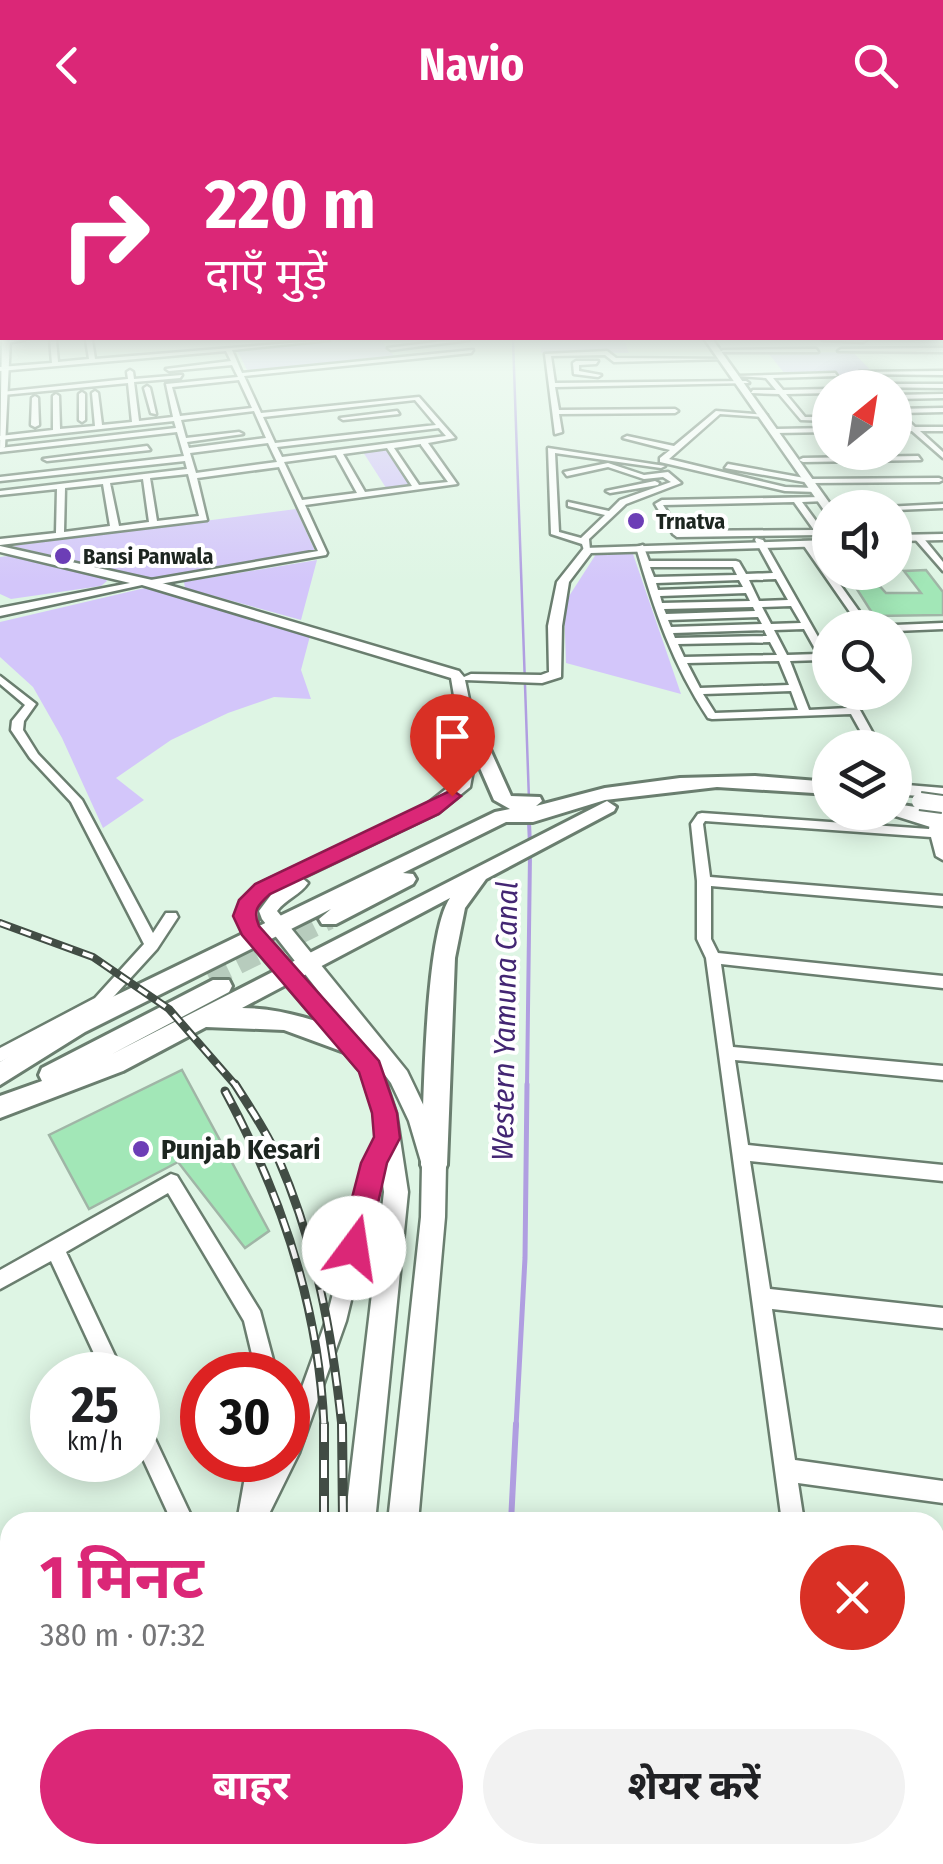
<!DOCTYPE html>
<html lang="hi">
<meta charset="utf-8">
<style>
body{margin:0;font-family:"Fira Sans Condensed","Noto Sans Devanagari",sans-serif;background:#f2f2f2;color:#202124;height:100vh;display:flex;flex-direction:column;font-size:38px;white-space:nowrap}
*{box-sizing:border-box;margin:0}
p{font-size:32px;color:#757577}
.icon{flex:none;width:55px;height:55px;fill:none;stroke:currentColor;stroke-width:2;stroke-linecap:round;stroke-linejoin:round}
.map{position:relative;flex:1;overflow:hidden}
.side{position:absolute;left:0px;top:1382px;width:945px;height:352px;display:flex;flex-direction:column;background:#fff;border-radius:30px 30px 0 0;box-shadow:0 5px 25px #0003}
.side>*{flex:none}
.hud{position:absolute;left:0px;top:0px;width:945px;height:210px;box-shadow:0 5px 25px #0003;background:#db2777;color:#fff;overflow:hidden}
.needle{width:65px;rotate:30deg}
.tools{position:absolute;left:812px;top:240px;display:grid;gap:20px}
.tools a{display:grid;place-items:center;width:100px;height:100px;border-radius:50%;background:#fff;box-shadow:0 5px 25px #0003;font-size:50px}
.speed{position:absolute;left:30px;top:1222px;display:flex;gap:20px;font-size:50px;font-weight:700;text-align:center}
.speed>*{display:grid;place-content:center;width:130px;height:130px;border-radius:50%;background:#fff;box-shadow:0 5px 25px #0003;line-height:1}
.speed small{font-size:25px;font-weight:400}
.speed .limit{border:15px solid #d22;background:#fff;color:#111}
.pin{position:absolute;display:grid;place-items:center;width:85px;height:85px;color:#fff;margin:-102px -42px;border-radius:50% 50% 50% 0;rotate:-45deg;box-shadow:0 0 10px #0007}
.pin .icon{rotate:45deg}
.me{position:absolute;width:110px;margin:-55px;rotate:14deg;stroke-linejoin:round;filter:drop-shadow(0 0 8px #0008)}
.turn{display:flex;align-items:center;gap:35px;height:210px;padding:0 40px;font-size:45px}
.turn .icon{width:130px;height:130px;stroke-width:2.5}
.turn b{display:block;font-size:70px;line-height:85px}
.round{display:grid;place-items:center;flex:none;width:105px;height:105px;border-radius:52px;background:#f2f2f2}
.head{display:flex;align-items:center;justify-content:space-between;height:170px;padding:0 40px}
h1{font-size:60px;font-weight:700;line-height:75px;color:#db2777}
.primary-button{display:flex;gap:20px;margin-top:auto;padding:20px 40px}
.primary-button a{flex:1;height:115px;border-radius:60px;background:#db2777;color:#fff;font-size:40px;font-weight:700;line-height:115px;text-align:center}
.primary-button a+a{background:#f2f2f2;color:#202124}
header{display:flex;justify-content:space-between;align-items:center;height:130px;padding:0 40px;background:#db2777;color:#fff;font-size:45px;font-weight:700}
.map>svg:first-child{display:block}
.green{fill:#d3c6fa}
.lines{fill:none;stroke-linecap:round;stroke-linejoin:round}
.stream-far3{stroke:#b09ee1;stroke-width:2.5}
.stream-far2{stroke:#b09ee1;stroke-width:4}
.stream-far1{stroke:#b09ee1;stroke-width:5}
.stream{stroke:#b09ee1;stroke-width:6}
.building{fill:#a2e7b7;stroke:#a0b5a6;stroke-width:2.5}
.primary-tunnel{stroke:#b7ccbd;stroke-width:21;stroke-dasharray:21 11;stroke-linecap:butt}
.street-casing{stroke:#6a7e6f;stroke-width:5}
.secondary-casing{stroke:#6a7e6f;stroke-width:5}
.primary-casing{stroke:#6a7e6f;stroke-width:6}
.street{fill:#fff;fill-rule:evenodd}
.secondary{fill:#fff;fill-rule:evenodd}
.primary{fill:#fff;fill-rule:evenodd}
.rail-far2-casing{stroke:#424d45;stroke-width:8}
.rail-far1-casing{stroke:#424d45;stroke-width:9}
.rail-casing{stroke:#424d45;stroke-width:10}
.rail-far2{stroke:#fff;stroke-width:4;stroke-dasharray:11;stroke-linecap:butt}
.rail-far1{stroke:#fff;stroke-width:5;stroke-dasharray:14;stroke-linecap:butt}
.rail{stroke:#fff;stroke-width:6;stroke-dasharray:18;stroke-linecap:butt}
.primary-bridge-casing{stroke:#6a7e6f;stroke-width:20;stroke-linecap:butt}
.primary-bridge{stroke:#fff;stroke-width:16}
.route{fill:#db2777;stroke:#8e194d;stroke-width:2.5}
.poi-dot{fill:#6c3eb6;stroke:#fff;stroke-width:4}
.labels{text-anchor:middle;dominant-baseline:central;stroke-width:8;stroke-linejoin:round;paint-order:stroke}
.far-poi-label{font-size:22px;font-weight:bold;fill:#1d2620;stroke:#fff;text-anchor:start}
.poi-label{font-size:28px;font-weight:bold;fill:#1d2620;stroke:#fff;text-anchor:start}
.water-label{font-size:30px;font-style:italic;fill:#432673;stroke:#fff}
</style>
<header><svg class="icon" aria-label="back" viewBox="0 0 24 24"><path d="M15 5l-7 7 7 7"/></svg>Navio<svg class="icon" aria-label="search" viewBox="0 0 24 24"><circle cx="10" cy="10" r="6"/><path d="M15 15l6 6"/></svg></header>
<div class="map">
<svg width="943" height="1734" viewBox="0 0 943 1734">
<rect width="100%" height="100%" fill="#def5e4"/>
<!-- green -->
<path class="green" d="M342,210h38l17,19 -148,15 -12,-24z
M540,210h84l5,13h-88z
M853,222l20,21 -15,1 13,13h-19l-13,-13h-54l-17,-21z
M388,319l27,39 -27,3 -25,-39z
M296,379l19,42 -162,28 -141,-33z
M598,421h34l49,143 -115,-31 -2,-59z
M8,426l98,23 1,2 -6,5 -90,13 -11,-5v-37z
M317,430l-16,60 -116,-32 -1,-6z
M145,458l165,48 -9,34 10,29 -37,-2 -46,16 -57,27 -55,38 28,22 -41,28 -41,-90 -29,-51 -33,-30v-35z"/>
<g class="lines">
<!-- stream-far3 -->
<path class="stream-far3" d="M513,210l16,460
M529,689v5"/>
<!-- stream-far2 -->
<path class="stream-far2" d="M529,692l1,23
M527,957l3,-233"/>
<!-- stream-far1 -->
<path class="stream-far1" d="M516,1297l9,-169 2,-174"/>
<!-- stream -->
<path class="stream" d="M511,1392l5,-98
M492,1725v9"/>
</g>
<!-- building -->
<path class="building" d="M926,440l17,22v23l-69,1 -28,-44h21l19,21h35l-17,-22z
M182,940l87,161 -24,17 -67,-86 -89,47 -40,-74z"/>
<g class="lines">
<!-- primary-tunnel -->
<path class="primary-tunnel" d="M209,848l120,-59"/>
<!-- street casing -->
<g class="street-casing">
<path id="street" d="M4,210h20l-18,3z
M50,210h6l2,22 31,-3 -3,-19h6l3,19 234,-19 -97,10 10,23 231,-23 -2,3 -227,23 17,37 158,-16 36,41 -27,5 29,41 -152,21 22,48 -1,2 -178,31 -5,-3 2,-2 173,-30 -39,-84 -82,11 10,42 -207,25v-6l56,-6 1,-44 -57,6v-4l187,-22 -2,-8 -185,20v-4l184,-21 -7,-24 -177,20v-4l176,-20 -2,-7 -174,19v-4l53,-6v-34l3,-2 3,2 1,33 35,-3 -3,-33 3,-2 3,2 4,32 30,-3 -4,-39 -125,12 -2,-3 127,-13 -1,-7 3,-2 3,2 1,7 48,-4 -2,3 -46,4 5,39 34,-4 -7,-33 72,-7 -6,-12 -63,6 -3,-2 65,-8 -5,-10 -226,20v-4l52,-4zM239,250l13,28 -72,8 -8,-29zM415,270l21,25 -161,18 -12,-26zM254,281l12,27 -77,10 -2,-6 56,-8 -4,-2 -53,6 -5,-18zM439,298l7,8 -164,21 -5,-10zM268,313l9,19 -81,11 -6,-20zM421,314v1l27,37 -29,3 -25,-37zM387,318l25,38 -47,6 -22,-38zM336,325l21,38 -55,7 -18,-38zM188,344l11,42 -42,5 -7,-43zM143,349l6,43 -30,4 -9,-43zM103,354l7,42 -46,6 1,-44z
M451,210h18l-78,10 -3,-2z
M823,210h43l-3,2z
M943,218v4l-105,-1 3,-2z
M816,219l2,3h-98l3,-2z
M607,221l9,7 110,1 -112,3 -9,-7 -54,1 4,27 191,-2 3,2 -194,4 4,23 116,-1 3,2 -3,2 -116,1 3,18 -7,2 -10,-80z
M576,231h22l-2,3 -17,1v6l22,4 -3,2 -24,-3 -1,-11z
M943,241v4l-87,-1 3,-2z
M835,243l2,3 -64,2 10,12 47,-1v4l-44,1 19,23h25v4l-29,-1 -22,-26 -28,-1 2,-3h23l-10,-12 -28,-2z
M870,254h73v4l-75,-1z
M147,256l3,2 6,26 -5,-1 -7,-25z
M82,262l3,2v26l-3,2 -3,-2v-26z
M943,264v4l-48,1v-4z
M35,266l3,2 1,27 -4,2 -4,-2 1,-27z
M943,278v4l-43,1 15,14h28v4h-23l23,21v6l-31,-27h-17v-4h12l-12,-11v-7z
M397,281l2,3 -56,6 -3,-2z
M716,281l51,4 -3,2 -44,-3 -51,45 116,28 30,1 4,2 -1,2 -33,-1 -125,-29v-4l10,-8 -47,-12 4,-2 47,10z
M830,298v4l-54,1 -4,-2 4,-2z
M147,316l3,4 -103,11 -4,-2z
M548,318l117,18 -4,2 -106,-15 4,79 22,6 24,-23 -37,-9v-4l41,9 11,-11 51,-18 -8,-5 -19,2 -36,-12 -41,9 -3,-4 44,-9 36,12 24,-3 13,11 -55,21 -37,35 1,11h-6l-2,-6 -31,-10z
M918,326l3,4 -118,2 -4,-2 4,-2z
M728,334l82,15 129,-1 4,2 -4,2 -129,1 -85,-15z
M655,351l4,2 -1,2 -48,8 -4,-2z
M822,367h3v4l-23,1 22,30 -4,3 -143,2 -4,-3 -18,-30 7,-4zM794,372l20,28 -134,1 -17,-26z
M943,374v4l-48,2v-2h-30z
M915,405h6l22,27v9l-28,-32z
M756,408l7,2 67,118v12l-4,-1 -5,-9 -31,1 19,49 39,-2 -9,-16h11l31,56h-11l-19,-34 -139,5 -4,-1c-36,-55 -53,-106 -72,-171l7,-2 6,16h87l3,1 7,12 27,-1 -18,-33zM650,437h83l4,8 -83,2zM776,449l12,21 -29,1 -10,-21zM739,450l4,7 -85,3 -2,-7zM746,463l4,8 -88,2 -2,-7zM791,476l10,17 -30,1 -9,-17zM753,477l2,4 -89,3 -2,-5zM758,487l4,7 -91,3 -3,-7zM804,499l14,25 -31,1 -13,-25zM764,500l3,6 -92,2 -2,-5zM770,512l7,13 -93,2 -6,-13zM779,531l10,24 -89,3 -13,-25zM791,561l7,19 -83,3 -12,-19z
M803,411h6l62,87h-10l-59,-85z
M943,493v6l-48,2v-3h-5l5,-3z
M0,546l36,28 -12,17 -1,9 15,24 44,46 71,133 13,-20h10l2,4 -21,32 -52,57 -105,56v-14l95,-50 49,-54 -73,-142 -41,-44 -19,-28 1,-9 13,-16 -25,-21z
M702,683l227,16 1,-6h8l5,7v30l-7,-4 -5,-19 -226,-16 -2,3 7,53 233,19v10l-232,-20v53l7,14 225,23v12l-222,-24 12,83 210,19v14l-208,-20 13,85 195,20v16l-193,-20 20,128 173,19v20l-171,-19 23,151 148,21v22l-145,-20 6,39h-22l-76,-564 -9,-19v-58l-6,-57 7,-10z
M387,1001l6,2 2,5 -11,25 -38,158 -47,132 -34,69h-28l11,-62h22l-2,11 5,-11h15v-34l38,-105 40,-158 15,-30z
M171,1044l6,2 83,135 17,64h-20l-13,-54 -76,-128 -102,59 58,123h-20l-53,-114 -51,28v-19z
M138,1285l7,3 49,104h-22l-34,-74z
M0,1425l8,3 2,4v47l-8,-4 -2,-4z
M935,1585l8,2v26l-8,-2z
M824,1725h26l2,9h-28z"/>
</g>
<!-- secondary casing -->
<g class="secondary-casing">
<path id="secondary" d="M2,210h8l-5,107 -5,3z
M705,210h8l120,168h-3v6l-4,-1z
M943,404v6l-48,1v-6z
M830,410v6l-239,7 -22,29 -7,44 -1,51 -19,6 -77,-3 13,63 -8,44 -32,26 -136,65 6,5c-8,12 -22,16 -31,28l130,160 24,50 15,44 -1,52 -27,305h-30l33,-305 1,-52 -13,-44 -18,-38 -9,-12 14,42 12,79 -33,330h-30l39,-330 -10,-79 -13,-41 -118,-137 -6,-23 6,-13 14,-14 169,-80 30,-24 6,-38 -11,-65 -309,-93 -142,31v-8l130,-25 -130,-31v-6l152,34 307,91 5,6 7,-3 70,1 8,-3 -1,-46 9,-44 27,-34zM274,761l-15,20 3,8 83,106 -87,-98 -1,-19z
M895,654l48,4v10l-48,-4z
M895,678l48,13v10l-60,-19h12z
M294,1725h36l-1,9h-36z
M344,1725h36l-1,9h-36z"/>
</g>
<!-- primary casing -->
<g class="primary-casing">
<path id="primary" d="M479,610l9,5 23,51 29,1 2,4 -6,5 69,-18 75,-10 75,-2 75,6v12l-113,-7 -112,13 -72,22h-27l-103,51 10,1 3,5 -3,5 -77,40h-14l-3,-5 12,-10 -246,123 -85,53v-23l69,-44 426,-206 15,-3 -16,-9 -24,-55z
M607,671l9,6 -2,4 -128,68 -21,29 -10,50 -8,207 -4,8 -9,4 -9,-4 -4,-8c3,-55 3,-229 29,-267l-208,110c41,0 80,14 118,30l4,7 -4,7 -8,3 -68,-25 -78,-3 -83,44 -123,47v-22l42,-15 -3,-6 3,-7 171,-88h16l3,6 -3,6 -117,62z
M895,674l48,7v12l-55,-9 7,-2z"/>
</g>
<!-- street -->
<use href="#street" class="street"/>
<!-- secondary -->
<use href="#secondary" class="secondary"/>
<!-- primary -->
<use href="#primary" class="primary"/>
<!-- rail-far2 casing -->
<g class="rail-far2-casing">
<path id="rail-far2" d="M0,793l93,34 76,52 68,78"/>
</g>
<!-- rail-far1 casing -->
<g class="rail-far1-casing">
<path id="rail-far1" d="M235,954c15,24 32,48 43,74 38,87 54,175 64,269
M225,961c57,105 94,215 99,336"/>
</g>
<!-- rail casing -->
<g class="rail-casing">
<path id="rail" d="M324,1294v98
M342,1294l1,98
M269,1734l2,-9
M293,1734l2,-9"/>
</g>
<!-- rail-far2 -->
<use href="#rail-far2" class="rail-far2"/>
<!-- rail-far1 -->
<use href="#rail-far1" class="rail-far1"/>
<!-- rail -->
<use href="#rail" class="rail"/>
<!-- primary-bridge casing -->
<g class="primary-bridge-casing">
<path id="primary-bridge" d="M920,671l23,3"/>
</g>
<!-- primary-bridge -->
<use href="#primary-bridge" class="primary-bridge"/>
</g>
<!-- sky -->
<linearGradient id="sky" x2="0" y2="1"><stop stop-color="#91abe5"/><stop offset="0.46" stop-color="#f0faf3"/><stop offset="1" stop-color="#f0faf3" stop-opacity="0"/></linearGradient>
<rect width="943" height="453" fill="url(#sky)"/>
<!-- route -->
<path class="route" d="M452,660l9,6 -22,18 -169,80c-12,11 -18,16 -11,32l120,135 18,52 3,25 -13,25 -19,85 -5,10 -9,4 -10,-4 -5,-10 22,-85 13,-26 -2,-24 -13,-41 -117,-137 -9,-19 6,-16 16,-16z"/>
<!-- markers -->
<g class="poi-dot">
<circle cx="636" cy="391" r="10"/>
<circle cx="63" cy="426" r="10"/>
<circle cx="141" cy="1019" r="10"/>
</g>
<g class="labels">
<!-- far-poi labels -->
<g class="far-poi-label">
<text x="656" y="391">Trnatva</text>
<text x="83" y="426">Bansi Panwala</text>
</g>
<!-- poi labels -->
<g class="poi-label">
<text x="161" y="1019">Punjab Kesari</text>
</g>
<!-- water labels -->
<g class="water-label">
<text transform="translate(505 891) rotate(-89)">Western Yamuna Canal</text>
</g>
</g>
</svg>
<div class="tools">
<a><svg class="needle" viewBox="-14 -14 28 28"><path d="M0-13l5 13h-10z" fill="#e53935"/><path d="M0 13l5-13h-10z" fill="#757577"/></svg></a>
<a><svg class="icon" aria-label="sound" viewBox="0 0 24 24"><path d="M4 9h4l5-4v14l-5-4H4zM17 9q2 3 0 6"/></svg></a>
<a><svg class="icon" aria-label="search" viewBox="0 0 24 24"><circle cx="10" cy="10" r="6"/><path d="M15 15l6 6"/></svg></a>
<a><svg class="icon" aria-label="layers" viewBox="0 0 24 24"><path d="M12 4l9 5-9 5-9-5zM3 14l9 5 9-5"/></svg></a>
</div>
<div class="speed"><div>25<small>km/h</small></div><div class="limit">30</div></div>
<div class="pin" style="left:452px;top:666px;background:#d93025"><svg class="icon" aria-label="arrive" viewBox="0 0 24 24"><path d="M6 21V4h12l-3 4 3 4H6"/></svg></div>
<svg class="me" style="left:354px;top:1118px" viewBox="-20 -20 40 40"><circle r="19" fill="#fff"/><path d="M0-13L10 11 0 6-10 11z" fill="#db2777"/></svg>
<div class="hud">
<div class="turn"><svg class="icon" aria-label="right" viewBox="0 0 24 24"><path d="M7 20v-9h11M14 6l5 5-5 5"/></svg><div><b>220 m</b>दाएँ मुड़ें</div></div>
</div>
<section class="side">
<div class="head"><div><h1>1 मिनट</h1><p>380 m · 07:32</p></div><a class="round" style="background:#d93025;color:#fff"><svg class="icon" aria-label="close" viewBox="0 0 24 24"><path d="M6 6l12 12M18 6L6 18"/></svg></a></div>
<div class="primary-button"><a>बाहर</a><a>शेयर करें</a></div>
</section>
</div>
